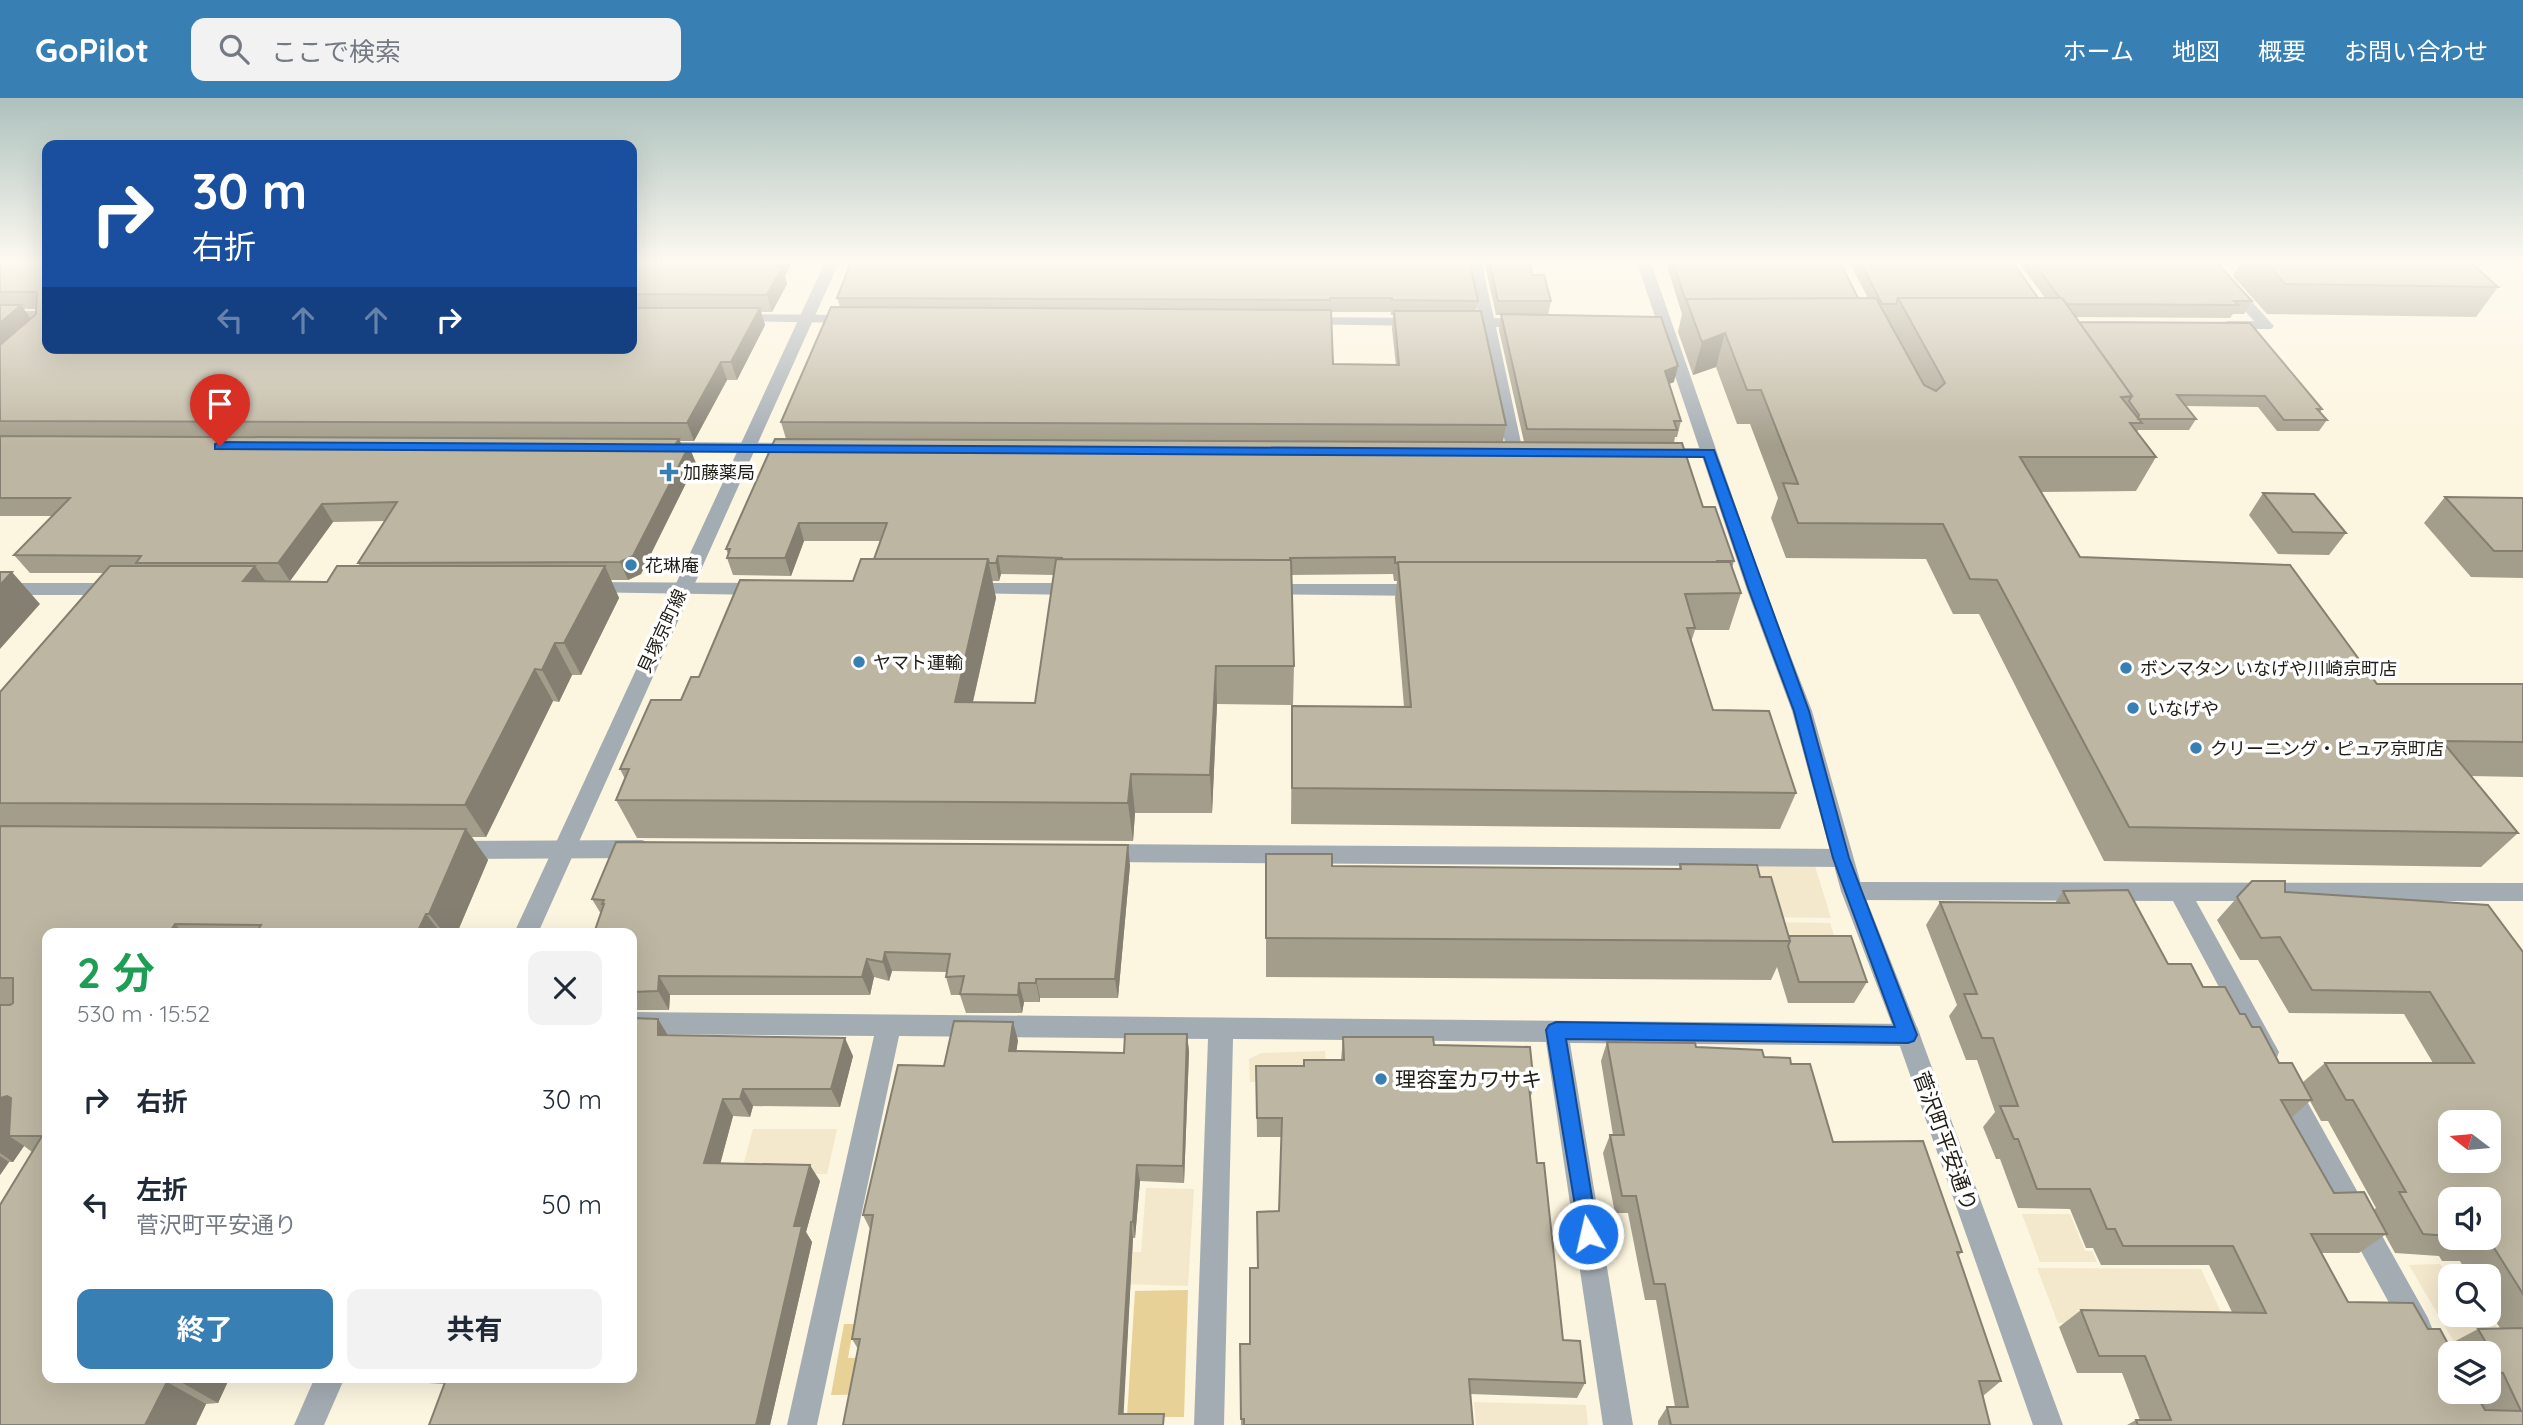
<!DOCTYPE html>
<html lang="ja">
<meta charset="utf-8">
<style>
body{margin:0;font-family:Quicksand,"Noto Sans JP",sans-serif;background:#f2f2f3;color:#1f2937;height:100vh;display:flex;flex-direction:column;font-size:26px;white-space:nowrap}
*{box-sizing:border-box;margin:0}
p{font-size:23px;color:#747a83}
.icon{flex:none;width:38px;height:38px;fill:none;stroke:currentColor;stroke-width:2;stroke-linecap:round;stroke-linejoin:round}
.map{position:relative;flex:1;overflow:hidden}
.sheet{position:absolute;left:42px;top:830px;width:595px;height:455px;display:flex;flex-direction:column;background:#fff;border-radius:14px;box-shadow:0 7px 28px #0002}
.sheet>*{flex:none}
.top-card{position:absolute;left:42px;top:42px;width:595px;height:214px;border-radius:14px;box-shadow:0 7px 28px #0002;background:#1a4fa0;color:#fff;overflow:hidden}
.needle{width:46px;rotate:286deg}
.fabs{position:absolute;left:2438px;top:1012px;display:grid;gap:14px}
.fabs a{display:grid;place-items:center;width:63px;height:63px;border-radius:14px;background:#fff;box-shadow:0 7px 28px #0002;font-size:35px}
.pin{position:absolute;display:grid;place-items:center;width:60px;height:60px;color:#fff;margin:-72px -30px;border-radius:50% 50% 50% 0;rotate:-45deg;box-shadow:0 0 7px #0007}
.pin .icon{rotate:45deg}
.me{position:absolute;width:77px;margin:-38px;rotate:351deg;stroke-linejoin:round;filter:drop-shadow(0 0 5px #0008)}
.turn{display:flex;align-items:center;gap:24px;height:147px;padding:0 35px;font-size:32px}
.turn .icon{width:91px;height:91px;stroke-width:2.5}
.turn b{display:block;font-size:49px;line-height:60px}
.lanes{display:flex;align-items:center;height:66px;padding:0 35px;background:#0003;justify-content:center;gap:35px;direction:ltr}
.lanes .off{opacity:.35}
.round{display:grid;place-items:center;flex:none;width:74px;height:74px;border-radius:14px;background:#f2f2f3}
.headline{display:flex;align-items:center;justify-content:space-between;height:119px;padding:0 35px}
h1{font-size:42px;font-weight:700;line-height:52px;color:#1e9e55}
.action{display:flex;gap:14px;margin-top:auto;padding:14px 35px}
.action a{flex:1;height:80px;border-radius:14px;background:#3880b4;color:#fff;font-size:28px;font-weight:700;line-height:80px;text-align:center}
.action a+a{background:#f2f2f3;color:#1f2937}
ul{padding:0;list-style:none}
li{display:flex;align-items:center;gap:21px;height:105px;padding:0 35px}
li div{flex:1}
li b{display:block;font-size:26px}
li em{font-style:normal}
header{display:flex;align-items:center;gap:42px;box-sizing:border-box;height:98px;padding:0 35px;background:#3880b4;color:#fff}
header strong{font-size:33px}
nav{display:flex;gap:38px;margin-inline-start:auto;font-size:24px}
.search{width:490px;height:63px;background:#f2f2f3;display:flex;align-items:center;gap:18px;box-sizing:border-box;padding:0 24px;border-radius:14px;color:#747a83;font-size:26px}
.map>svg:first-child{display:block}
.built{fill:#f3e8cc}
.green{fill:#e7d197}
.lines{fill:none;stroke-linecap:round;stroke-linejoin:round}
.minor{fill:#a4acb3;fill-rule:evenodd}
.tertiary{fill:#a4acb3;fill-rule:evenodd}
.wall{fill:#a39d8b;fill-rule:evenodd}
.shaded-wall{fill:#847f71}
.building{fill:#bdb6a2;stroke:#847f71;stroke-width:2;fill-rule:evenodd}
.route{fill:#1a73e8;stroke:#114b97;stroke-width:2}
.poi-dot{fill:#3880b4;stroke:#fff;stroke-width:2.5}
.labels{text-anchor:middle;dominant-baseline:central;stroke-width:7;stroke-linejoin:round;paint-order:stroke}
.poi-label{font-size:18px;fill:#201d15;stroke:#fff;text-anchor:start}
.street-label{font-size:18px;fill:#201d15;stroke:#fff}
.near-poi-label{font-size:21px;fill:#201d15;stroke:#fff;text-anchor:start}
.near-street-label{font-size:21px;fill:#201d15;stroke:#fff}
</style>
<header>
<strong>GoPilot</strong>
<div class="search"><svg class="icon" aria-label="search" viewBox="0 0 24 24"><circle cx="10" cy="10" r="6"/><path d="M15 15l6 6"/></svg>ここで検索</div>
<nav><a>ホーム</a><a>地図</a><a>概要</a><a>お問い合わせ</a></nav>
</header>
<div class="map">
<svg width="2523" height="1327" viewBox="0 0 2523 1327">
<rect width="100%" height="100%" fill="#fcf5df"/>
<!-- built -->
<path class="built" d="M1742,767l73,1 16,52 -75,-1z
M1758,824l72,1 9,27h-73z
M1325,953l2,24 -28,6 -49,1 -1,-23 12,-6z
M753,1031h84l-10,45 -86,-1z
M1146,1090l48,1 -6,97 -67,-2 3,-32h17z
M2022,1116h48l15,37h7l5,11h-57z
M2440,1166l4,6h17l4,6h-15v38h38l17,27 -51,1 -45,-77z
M2037,1170l164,1 25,54h-168z
M1474,1304l112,3 2,20h-112z"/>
<!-- green -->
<path class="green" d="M1188,1192l-4,127h-57l8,-126z
M844,1226h10l-6,34 49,-1 -6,37 -60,1z"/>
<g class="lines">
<!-- minor -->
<path class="minor" d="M1467,162h14l13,58 35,1 7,4 -7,4h-33l27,125 -2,4 -6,1 -8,-5 -26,-125 -24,-1 -7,-4 7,-4h22z
M2200,162h15l56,63 3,3 -3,3h-49l-3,-3 8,-5h27z
M0,213h47v8h-47z
M736,216l118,1 7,4 -7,4 -123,-2 -2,-3z
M1303,219l118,1 7,4 -7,4 -123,-2 -2,-3z
M661,344l136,1 8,5 -8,5 -142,-2 -2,-4 2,-4z
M1659,350h50l8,5 -8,5 -56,-1 -2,-4 2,-4z
M586,484l177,1 7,2 2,4 -2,4 -7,2 -184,-3 -2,-4 2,-4z
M0,485h116l7,2 2,4 -2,4 -7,2h-116z
M967,485h111l7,2 2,4 -2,4 -7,2 -118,-2 -2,-4 2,-4z
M1265,486h160l7,2 2,4 -2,4 -7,2 -167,-2 -2,-4 2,-4z
M642,742l8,3 3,6 -3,6 -8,3 -188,1 -8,-3 -3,-6 3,-6 8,-3z
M1101,746l740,5 8,3 3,6 -3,6 -8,3 -740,-5 -8,-3 -3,-6 3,-6z
M1852,784l671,1v18h-327l83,151 -3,8 -9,3 -9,-3 -85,-159 -321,-1 -8,-3 -3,-6 3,-6z
M632,914l1276,12 9,3 3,8 -3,8 -9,3 -338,-3 63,382h-30l-57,-383 -313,-3 -9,386h-30l14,-386 -309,-3 -82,389h-30l87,-389 -242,-2z
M2285,977l9,3 134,240 4,10 -4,10 -10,4 -10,-4 -132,-244 -4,-8 4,-8z"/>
<!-- tertiary -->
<path class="tertiary" d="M826,162h14l-302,673h-24z
M1636,162h14l115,330 47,121 51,180 57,144 143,390h-30l-137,-390 -55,-144 -49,-180 -45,-121z
M315,1279h30l-21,48h-30z"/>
</g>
<!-- wall -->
<path class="wall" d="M0,162l632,88v-88h156l2,5 -5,11 2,8 -15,28h-11l4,13 -28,55h-10l-33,61h-14l2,4 14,18 -55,111 -13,6h-17l8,18 -38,77h-9l-13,27 -6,-1 -67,136h-14l16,23 -31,73h-410l183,444 -12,26 -12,1 -10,21h-196l32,-273 -8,-6 -11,16h-4l-9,13v-170h1l-1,-1v-312l103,-119h-73l-16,-18 39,-39h-53zM24,211h12v5l-5,4zM385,423l-27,42 2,3 -33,16 -62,-1h25l43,-59z
M852,162l626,41 -2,10 30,114 -3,17h21l-25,-112 2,-15h-5l-12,-55h45l3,15 19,26 -3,14 126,67 -5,2 12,37 -4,16h-2l-1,6 29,64 31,54 -2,7 9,25 -12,37h-34l-4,12 22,68 83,83 -16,36 -489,-5 1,-118 112,1 -9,-109 2,-17h-3l-1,-7 -102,1 3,91 -1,39 -76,-1 -5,109h-77l-2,28 -496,-3 -21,-38 9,-21 -5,-10 61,-69 18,-23 154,-96 21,-22 7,-18h-77l-13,35 -58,-1 -6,-17 1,-4 -2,-5 60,-110 -5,-17 59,-115 -3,-9zM1331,214h60v3h2l-1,14 4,36 -63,-1zM1001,476l53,1 -19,128 -62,-1 23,-104 -4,-17h7z
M1665,162h174l19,38h10l-20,-38h163l27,38h7l-28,-38h185l50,41 -8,13h-11l-3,4 -154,-1 3,5 243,87 -2,4 7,7 -8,11h-42l-19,-24 -72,-1 10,13 -7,11h-51l-1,2 19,25 -20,34 -95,1 39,65 297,127h146v93l-52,-1 47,57 -37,34 -377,-6 -125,-247h-26l-27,-55 -140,-1 -15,-40 7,-20 -28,-74h-13l-21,-57 -23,8 -15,-43 4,-18z
M2242,162h226l30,27 -22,30 -209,-3 -34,-38z
M2263,395l83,40 -17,22 -51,-1 -29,-39z
M2445,399l78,1v80l-52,-1 -47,-54z
M1266,756l66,12 347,3 1,-5 80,13 29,59 78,46 -13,21h-66l-11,-36 -6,13 -505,-3z
M1130,767l-12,133h-78v4h-16l-2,11h-56l-6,-18h-9l-5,-18 1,-5 -55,-1 -3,10 -15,-4 -4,18h-200l-1,15h-37v-77l-31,-19 -9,-15z
M2252,783l33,11 238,60v473h-396l9,-5h4l-18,-47h-45l-18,-46 22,-17 151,2 -23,-47h-108l-8,-17h-7l-16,-39 -52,-1 -18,-49h-4l-13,-32 12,-15 -18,-52h-11l-17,-44 8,-11 -31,-80 14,-23 115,1 8,-12 177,123 12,13 27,36 24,19 22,-19h108l-29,-49 -115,-1 -31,-53h-18l-23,-40zM2310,1003l11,20h7l48,87 -3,2 -39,-17 -43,-75zM2450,1101l38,38h-38zM2385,1137l10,18 44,3 3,5h18l9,15h19v33l12,19 -22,1 -30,16 -20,-16 -80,-27 -27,-49h38zM2450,1255h38v38h-38z
M1187,936l2,18 -5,131 -44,-2 -5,57h-2l-10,176 42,11 -307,-76 -6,-10 18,-110 -7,-14 81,-149 74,-26 -2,11 108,2z
M668,937l185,21 -13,51 -87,-1 -3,11 -17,-1 -13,47 100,18 -14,51 6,10 -42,183h-341l16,-41 -17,-1 -9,-6h213z
M1343,939l91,8 100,41 -4,13 7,64 26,177 22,43 -8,15 -107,-4 3,31h-232l-1,-81h10l8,-76 21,-57 2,-74h-24l-1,-71h48l37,-6z
M1607,944l89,5 68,10 27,7 42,78 129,110 -4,4 43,125 -18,15 7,29h-332v-4l9,-14h8l-19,-107h-11l-17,-87h-13l-12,-60 7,-18h3l-12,-74z"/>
<!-- shaded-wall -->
<path class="shaded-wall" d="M779,162h9l2,5 -5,11 2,8 -15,28 -5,-17z
M21,207l12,17 -33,29v-28z
M760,210l5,17 -28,55 -6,-18z
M1725,235l-9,34 -23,8 9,-33z
M721,264l6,18 -33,61 -7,-18z
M1678,268l-4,16 -13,5 4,-16z
M679,341l6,15 4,-8 7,17 -55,111 -13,6 -8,-18z
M322,406l11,18 -43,59 -12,-18z
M799,425l5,18 -13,35 -6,-18z
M998,458l3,18 -2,7 -3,-18z
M988,461l8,39 -32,143 -9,-39z
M255,468l22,32 -34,-17z
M605,468l14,32 -38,77 -17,-32z
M12,474l28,32 -40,45v-64z
M555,545l17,32 -13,27 -17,-32z
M1216,568l1,38 -5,109 -2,-38z
M535,571l18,32 -67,136 -21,-32z
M1131,676l4,39 -2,28 -5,-38z
M466,731l22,31 -31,73h-13l-15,-19z
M1128,747l2,20 -12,133 -3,-19z
M426,816l15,19h-24z
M175,826l9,9h-15z
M885,854l7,19 -3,10 -6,-19z
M867,861l7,18 -4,18 -8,-18z
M659,878l11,19 -1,15 -11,-19z
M1036,881l4,19v4l-4,-19z
M1019,885l5,19 -2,11 -4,-18z
M658,921l11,18 -11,-2z
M1013,924l5,18 -4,29 -5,-18z
M1187,936l2,18 -5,131 -1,-17z
M845,940l8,18 -13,51 -9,-18z
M743,991l10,17 -3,11 -10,-18z
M7,998l39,28 -37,12 15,10 -11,16 -13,-9v-55z
M723,1001l10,17 -17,64 -12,-17z
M0,1058l9,6 -9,13z
M810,1067l10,16 -14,51 6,10 -42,183h-14l38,-199z
M1137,1067l3,16 -5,57 -2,-16z
M1131,1124l2,16 -10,187 -4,-11z
M181,1279h49l-12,26 -39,-22z
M167,1284l39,22 -10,21h-51z"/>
<!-- building -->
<path class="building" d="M0,162h47v88h585v-40h128l-29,54h-10l-34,61 -687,-2v-76l36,-31 1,-22h-37z
M632,162h147l-3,7h6l-15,28 -135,-1z
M852,162h617l9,41 -86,-1v-2h-62v2l-493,-2z
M1489,162h40l3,15h12l7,26h-53z
M1672,162h167l19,38 -172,1v2z
M1859,162h152l27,38h-140l-2,6h-14z
M2032,162h170l2,2 13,1 35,38h-18l4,4 -171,-1 -5,-6h-2z
M2263,162h205l30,27 -213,-3z
M1876,200l48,87 12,6 9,-8 -47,-85h164l70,98 -11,1 21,26h-12l26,34h-136l60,100 210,8 87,119h146v58l-81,-1 76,92 -389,-6 -132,-247 -27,-1 -27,-55 -145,-1 -15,-40 15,1 -37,-94h-14l-22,-57 -23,9 -16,-43z
M0,207h21l-21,18z
M831,209l500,3 2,54 66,1 -5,-54h87l25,114 -725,-3z
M1501,216l160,3 17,49 -13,5 16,50h-7l3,9 -150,-1z
M2079,224l171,1 72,86h-5l10,11h-43l-19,-24 -88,-1 19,24h-58l1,-4 -10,-14 3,-5z
M0,338l679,3 -4,6 14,1 -56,110 -13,6 -262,1 39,-61 -75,2 -44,59h-142l5,-7 -127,-1 56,-57h-70z
M775,341l907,4 21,64h12l19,54h-17v1h-319v1h-3v-6l-105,1v2l-228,-1v-1l-64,-2 -2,7h-7l-1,-4h-114l13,-36h-88l-14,35h-58l3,-9h-4z
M2263,395l51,1 32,39 -53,-1z
M2445,399l78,1v53h-29z
M861,461h127l-33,143 80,1 21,-144 235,1 3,106h-78l-6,109 -79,-1 -3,29 -512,-3 13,-31h-9l31,-69h30l10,-23h8l41,-97 113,1z
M1398,464h332l11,31 -56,1 10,34h-8l26,82 56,1 27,82 -504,-5v-82l119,1z
M110,468h145l-12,15 84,1 10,-16h268l-41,77h-9l-13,27 -7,-1 -70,136 -465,-2v-111z
M0,474h12l-12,13z
M0,728l466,3 -37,85h-3l-9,19h-161l5,-8 -86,-1 -6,9h-122v444h134l-2,4 -12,1 -22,43h-145v-220l42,-69h-33l2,-38 -4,-2 -7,2v-93h10l3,-2v-25h-13z
M616,744l512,3 -13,134h-79v4h-17l-1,12 -58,-1 4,-18 -18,1 4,-23 -65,-2 -2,10 -16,-3 -5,18 -203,-1 -1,15 -26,1v-59h-38l10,-29h-2l2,-4 -12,-1z
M1266,756h66v12l349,3 -1,-5 77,1 3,12h11l19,64 -524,-3z
M2252,783h33v11l203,13 35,47v342l-32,-51 -18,-1 -4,-5h19v-38h-38v37l-27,-2 -24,-42h7l-53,-92h-7l-21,-37h149l-44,-71 -118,-2 -32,-53 -19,1 -24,-41zM2450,1024h38v38h-38z
M2128,792l40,74h23l12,23h22l15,27h5l7,13h8l19,36h13l20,37h-31l53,93 30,-1 23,42h-76l37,68 65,1 15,26h12l13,24h-3v38h24l11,19 36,1 -18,-38 -15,-1v-19h-3v-12l-7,-12 45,-1v97h-385l-2,-5h35l-26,-64h-46l-18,-46 185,3 -33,-67h-110l-8,-17h-8l-17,-40h-53l-19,-50h-4l-14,-33h18l-25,-68h-11l-18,-44h13l-37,-92 129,1 -6,-12z
M1789,838h62l16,46h-68l-11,-36 2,-5z
M632,920l26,1v16l187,3 -14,51h-88l-3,10h-17l-19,64 106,2 -16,61h8l-46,199h-327l18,-48h185z
M954,923l59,1 -4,29 115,2 1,-19h62l-4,132 -46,-1 -4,57h-2l-12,192h45l-1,11h-320l17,-86h-8l21,-124h-10l35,-150 46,1z
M1343,939h90l1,8 96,2 4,39h-5l8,77h7l19,177 17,1 5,42 -116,-4 4,46h-229v-6h-3l-1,-75h10v-76h8l-1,-56 22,-1 3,-93h-25l-1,-52h48v-6h40z
M1607,944l88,1 1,4 66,3 2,7 26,1 1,6h19l23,78 90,-1 39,111h-5l44,129h-22l11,44h-319l-4,-18h21l-23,-123h-11l-18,-88h-14l-12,-61h14z"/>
<!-- sky -->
<linearGradient id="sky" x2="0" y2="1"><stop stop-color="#adc1bd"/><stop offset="0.47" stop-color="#fefaf1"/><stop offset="1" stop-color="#fefaf1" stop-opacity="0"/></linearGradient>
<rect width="2523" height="348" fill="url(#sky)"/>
<!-- route -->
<path class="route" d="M220,344l1494,8 95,261 40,147 68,177 -3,6 -6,2 -342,-4 32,195 -3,8 -7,3 -7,-3 -35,-212 3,-5 7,-3 339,5 -62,-169 -39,-147 -45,-121 -45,-133 -1489,-8v-5z"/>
<!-- markers -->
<g class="poi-dot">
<path d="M665.5 363.5h7v7h7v7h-7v7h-7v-7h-7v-7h7z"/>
<circle cx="631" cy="467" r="7"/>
<circle cx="859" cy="564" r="7"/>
<circle cx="2126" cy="570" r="7"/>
<circle cx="2133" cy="610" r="7"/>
<circle cx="2196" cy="650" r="7"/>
<circle cx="1381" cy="981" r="7"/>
</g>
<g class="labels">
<!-- poi labels -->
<g class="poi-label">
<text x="683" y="374">加藤薬局</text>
<text x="645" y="467">花琳庵</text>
<text x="873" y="564">ヤマト運輸</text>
<text x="2140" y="570">ボンマタン いなげや川崎京町店</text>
<text x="2147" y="610">いなげや</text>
<text x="2210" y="650">クリーニング・ピュア京町店</text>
</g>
<!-- street labels -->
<g class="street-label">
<text transform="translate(662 533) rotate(-65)">貝塚京町線</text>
</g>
<!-- near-poi labels -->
<g class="near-poi-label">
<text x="1395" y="981">理容室カワサキ</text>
</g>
<!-- near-street labels -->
<g class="near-street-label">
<text transform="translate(1946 1043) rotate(70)">菅沢町平安通り</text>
</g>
</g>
</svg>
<div class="fabs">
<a><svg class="needle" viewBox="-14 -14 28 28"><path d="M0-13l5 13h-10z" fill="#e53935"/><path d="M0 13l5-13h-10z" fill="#747a83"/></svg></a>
<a><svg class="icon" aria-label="sound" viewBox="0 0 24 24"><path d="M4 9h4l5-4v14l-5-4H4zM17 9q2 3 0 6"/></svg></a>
<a><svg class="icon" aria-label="search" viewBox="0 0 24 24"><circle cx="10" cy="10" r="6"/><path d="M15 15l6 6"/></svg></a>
<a><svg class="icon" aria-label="layers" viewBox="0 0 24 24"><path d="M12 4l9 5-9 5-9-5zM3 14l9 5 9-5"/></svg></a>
</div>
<div class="pin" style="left:220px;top:348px;background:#d93025"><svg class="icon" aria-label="arrive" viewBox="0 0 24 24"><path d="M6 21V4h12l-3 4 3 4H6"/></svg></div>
<svg class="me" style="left:1588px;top:1136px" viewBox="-20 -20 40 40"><circle r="17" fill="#1a73e8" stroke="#fff" stroke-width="3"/><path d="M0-11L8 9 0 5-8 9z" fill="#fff"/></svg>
<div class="top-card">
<div class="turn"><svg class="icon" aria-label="right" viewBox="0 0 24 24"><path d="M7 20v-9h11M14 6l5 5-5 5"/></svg><div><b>30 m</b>右折</div></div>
<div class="lanes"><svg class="icon off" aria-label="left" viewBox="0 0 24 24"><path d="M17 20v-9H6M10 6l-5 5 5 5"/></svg><svg class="icon off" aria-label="ahead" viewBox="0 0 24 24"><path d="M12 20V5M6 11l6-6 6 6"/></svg><svg class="icon off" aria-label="ahead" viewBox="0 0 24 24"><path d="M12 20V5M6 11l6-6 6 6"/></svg><svg class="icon" aria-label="right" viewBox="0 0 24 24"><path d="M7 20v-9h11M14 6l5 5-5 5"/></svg></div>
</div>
<section class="sheet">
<div class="headline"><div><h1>2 分</h1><p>530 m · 15:52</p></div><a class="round"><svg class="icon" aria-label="close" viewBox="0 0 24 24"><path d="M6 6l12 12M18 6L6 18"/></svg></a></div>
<ul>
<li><svg class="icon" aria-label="right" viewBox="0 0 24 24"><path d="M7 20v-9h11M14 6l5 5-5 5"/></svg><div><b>右折</b></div><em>30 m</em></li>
<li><svg class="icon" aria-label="left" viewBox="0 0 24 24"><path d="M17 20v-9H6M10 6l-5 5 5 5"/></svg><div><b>左折</b><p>菅沢町平安通り</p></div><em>50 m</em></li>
</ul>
<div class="action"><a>終了</a><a>共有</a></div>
</section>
</div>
